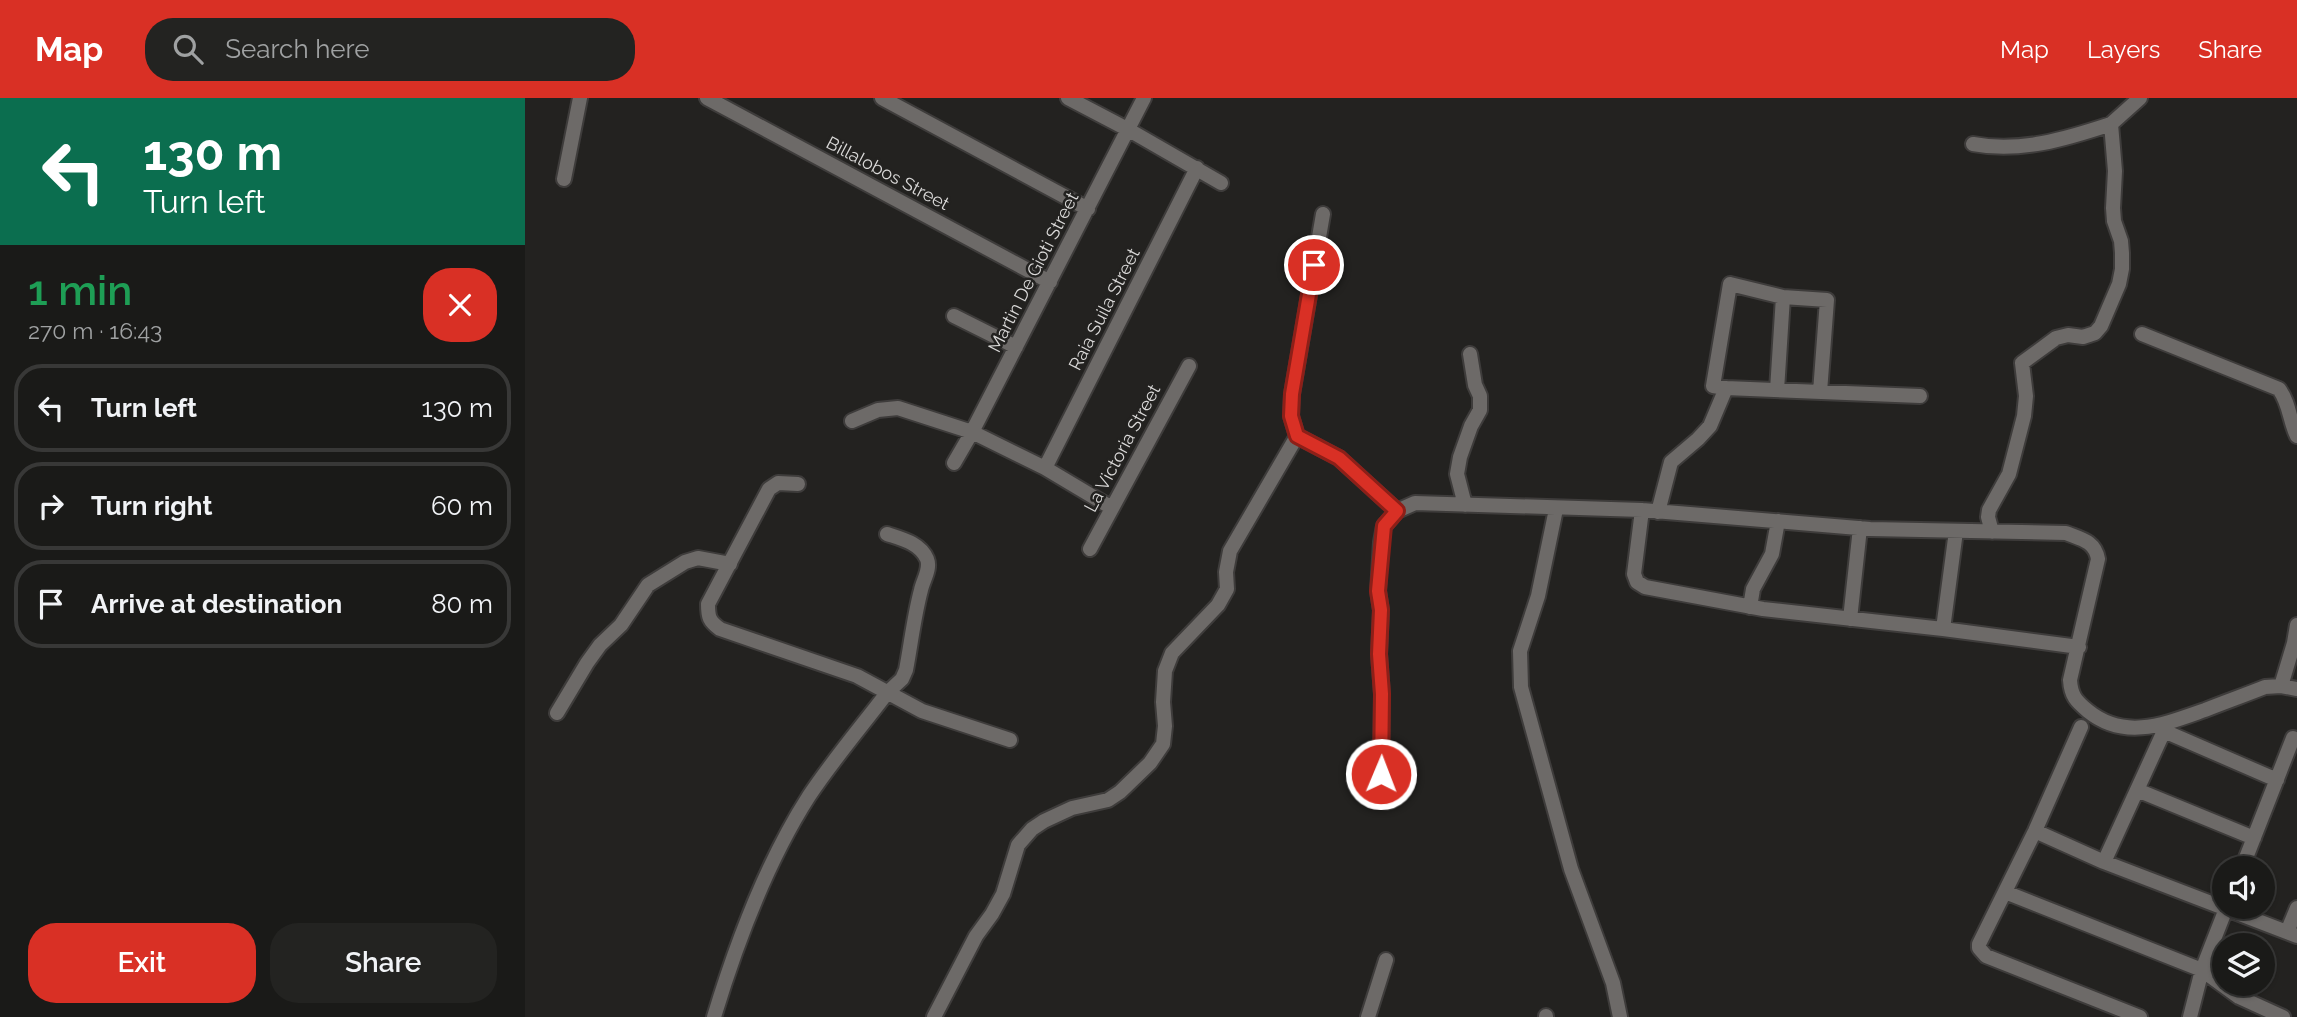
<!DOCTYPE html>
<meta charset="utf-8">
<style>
body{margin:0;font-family:Raleway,sans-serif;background:#232321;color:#f1f3f6;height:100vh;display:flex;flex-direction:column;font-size:26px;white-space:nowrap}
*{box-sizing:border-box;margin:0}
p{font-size:23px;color:#9fa1a2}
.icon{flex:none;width:38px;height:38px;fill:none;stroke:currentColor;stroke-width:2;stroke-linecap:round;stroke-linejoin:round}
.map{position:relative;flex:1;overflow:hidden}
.details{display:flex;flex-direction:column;background:#1a1a18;width:525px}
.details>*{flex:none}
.top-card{background:#0b6e4f;color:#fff;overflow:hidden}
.fabs{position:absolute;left:1687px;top:758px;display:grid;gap:14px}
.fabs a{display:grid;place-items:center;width:63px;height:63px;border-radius:50%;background:#1a1a18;box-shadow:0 2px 5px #0004,0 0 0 2px #383837;font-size:35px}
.pin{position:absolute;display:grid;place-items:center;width:60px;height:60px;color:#fff;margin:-30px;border:4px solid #fff;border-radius:50%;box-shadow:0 2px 7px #0007}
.me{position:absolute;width:77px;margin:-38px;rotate:1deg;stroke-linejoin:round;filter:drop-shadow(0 0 5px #0008)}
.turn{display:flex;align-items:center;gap:24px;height:147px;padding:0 28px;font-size:32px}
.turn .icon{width:91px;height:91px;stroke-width:2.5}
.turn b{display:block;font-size:49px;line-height:60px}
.round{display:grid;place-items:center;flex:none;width:74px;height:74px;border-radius:28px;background:#232321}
.head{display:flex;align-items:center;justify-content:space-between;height:119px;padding:0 28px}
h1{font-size:42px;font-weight:600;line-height:52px;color:#1e9e55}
.cta{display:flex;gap:14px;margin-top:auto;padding:14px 28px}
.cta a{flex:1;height:80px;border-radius:28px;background:#d93025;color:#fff;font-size:28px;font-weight:600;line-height:80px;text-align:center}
.cta a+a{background:#232321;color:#f1f3f6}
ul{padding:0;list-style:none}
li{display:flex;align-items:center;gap:21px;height:88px;margin:0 14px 10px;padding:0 14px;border:4px solid #383837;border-radius:28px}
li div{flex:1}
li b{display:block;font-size:26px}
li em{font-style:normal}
header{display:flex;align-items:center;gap:42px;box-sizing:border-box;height:98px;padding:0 35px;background:#d93025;color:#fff}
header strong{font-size:33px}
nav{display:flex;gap:38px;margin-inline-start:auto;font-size:24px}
.search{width:490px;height:63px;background:#232321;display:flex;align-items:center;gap:18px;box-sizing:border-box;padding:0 24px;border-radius:28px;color:#9fa1a2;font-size:26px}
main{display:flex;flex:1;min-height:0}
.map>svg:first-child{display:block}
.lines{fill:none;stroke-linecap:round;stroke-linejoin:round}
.street-casing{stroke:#3e3c3b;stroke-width:18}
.street{stroke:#6d6a68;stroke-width:14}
.route-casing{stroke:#8d1f18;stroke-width:18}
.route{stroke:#d93025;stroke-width:12}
.labels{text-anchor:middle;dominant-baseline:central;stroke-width:5;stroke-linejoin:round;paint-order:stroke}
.street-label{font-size:18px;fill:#dad9d8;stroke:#232220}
</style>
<header>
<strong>Map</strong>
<div class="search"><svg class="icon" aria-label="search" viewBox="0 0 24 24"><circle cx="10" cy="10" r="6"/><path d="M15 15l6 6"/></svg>Search here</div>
<nav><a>Map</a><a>Layers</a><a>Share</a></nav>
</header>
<main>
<section class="details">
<div class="top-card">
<div class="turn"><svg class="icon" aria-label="left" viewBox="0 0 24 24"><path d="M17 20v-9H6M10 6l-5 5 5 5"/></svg><div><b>130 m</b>Turn left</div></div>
</div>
<div class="head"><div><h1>1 min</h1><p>270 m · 16:43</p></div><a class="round" style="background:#d93025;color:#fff"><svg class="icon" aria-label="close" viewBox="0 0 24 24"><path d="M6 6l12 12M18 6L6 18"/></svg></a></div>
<ul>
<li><svg class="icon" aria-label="left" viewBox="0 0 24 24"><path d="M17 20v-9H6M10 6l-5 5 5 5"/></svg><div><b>Turn left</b></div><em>130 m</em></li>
<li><svg class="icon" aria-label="right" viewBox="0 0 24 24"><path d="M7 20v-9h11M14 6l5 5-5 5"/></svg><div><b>Turn right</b></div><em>60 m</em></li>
<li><svg class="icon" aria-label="arrive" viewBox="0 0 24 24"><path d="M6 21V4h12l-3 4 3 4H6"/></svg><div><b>Arrive at destination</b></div><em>80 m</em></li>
</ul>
<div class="cta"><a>Exit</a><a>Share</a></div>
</section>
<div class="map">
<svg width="1772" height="919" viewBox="0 0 1772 919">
<rect width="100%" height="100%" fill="#232220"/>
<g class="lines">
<!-- street casing -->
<g class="street-casing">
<path id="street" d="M182,0l343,184
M357,0l206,111
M543,0l61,32 92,53
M1448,46c47,9 93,-5 138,-20
M39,81l16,-81
M798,116l-31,180 -1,22 6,20 42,22 58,53
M429,218l62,31
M1617,236l137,55c11,15 10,31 18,47
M1201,290l-13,-2 17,-102 53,13
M1252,292l6,-93 44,3 -7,92
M327,323l26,-11 20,-2 74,24 73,36 67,40
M429,365l18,-31 172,-334
M520,370l152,-300
M273,386l-20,-1 -9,6 -61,115c0,13 1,17 12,25l137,47 65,35 88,29
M940,407l-8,-31 3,-17 11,-31 9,-16v-14l-5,-11 -5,-31
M1031,411l-18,87 -18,55 1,36 50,182 42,114 7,34
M1117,412l-8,64 3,8 8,5 118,22 180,20 136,18
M1133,414l13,-50 27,-23 12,-13 16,-38 194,8
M1467,434l-4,-15 1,-7 20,-36 15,-58 2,-20 -4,-33 34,-25 12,-3 15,2 12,-4 6,-7 18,-42 3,-15v-16l-1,-12 -7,-20 -1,-13 2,-37 -4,-47 29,-26
M565,451l99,-183
M1225,509l3,-18 19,-35 6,-33
M1325,521l10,-91
M1418,531l13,-98
M1756,588l13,-43 3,-18
M32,615l30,-50 13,-18 21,-20 27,-40 37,-23 13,-4 32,6
M1556,629l-46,104 -56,113v4l7,8 154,61
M856,676l1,-80 -3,-40 2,-44 -3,-19 3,-49 3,-16 13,-15 18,-8 227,7 228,19 196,4c15,6 29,8 32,26l-28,121c1,16 6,21 18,31 37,30 77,13 117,-1 20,-8 40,-15 60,-23l16,-1 16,3
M1612,692l117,48
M1510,733l69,31 193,74
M1579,764l60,-131 113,49
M1717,770l51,-130 4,2
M1480,794l197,78 37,27 44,20
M1762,834l10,-24
M189,919c23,-76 52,-154 95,-221 24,-36 52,-69 78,-103l15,-14 4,-9c5,-26 8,-54 15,-80 2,-10 10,-21 6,-31 -7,-16 -25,-20 -40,-25
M409,919l42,-81 16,-22 11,-20 15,-49 14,-16 12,-8 28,-13 36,-8 12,-8 30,-29 13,-19 2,-18 -2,-24 2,-31 7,-18 46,-48 9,-16 -1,-17 4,-21 67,-115
M843,919l18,-57
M1021,919v-1
M1665,919l12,-47 25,-64"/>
</g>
<!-- street -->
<use href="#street" class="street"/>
</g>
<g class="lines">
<!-- route casing -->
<g class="route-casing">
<path id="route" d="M789,167l-22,129 -1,22 6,20 42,22 58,53 -13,15 -6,65 3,19 -2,44 3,40 -1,80"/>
</g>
<!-- route -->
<use href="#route" class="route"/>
</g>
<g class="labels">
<!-- street labels -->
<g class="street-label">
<text transform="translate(363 75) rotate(28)">Billalobos Street</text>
<text transform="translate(508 174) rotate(-63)">Martin De Gioti Street</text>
<text transform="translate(579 211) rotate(-63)">Raia Suila Street</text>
<text transform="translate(597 350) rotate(-62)">La Victoria Street</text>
</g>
</g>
</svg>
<div class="fabs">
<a><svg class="icon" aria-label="sound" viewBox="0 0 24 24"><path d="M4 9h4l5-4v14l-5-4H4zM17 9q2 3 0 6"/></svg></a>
<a><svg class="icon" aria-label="layers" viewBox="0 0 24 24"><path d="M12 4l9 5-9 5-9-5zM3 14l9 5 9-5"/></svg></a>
</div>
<div class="pin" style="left:789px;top:167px;background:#d93025"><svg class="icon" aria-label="arrive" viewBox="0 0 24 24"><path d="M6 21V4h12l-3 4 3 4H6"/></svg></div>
<svg class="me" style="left:856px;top:676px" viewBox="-20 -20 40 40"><circle r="17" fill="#d93025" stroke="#fff" stroke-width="3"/><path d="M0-11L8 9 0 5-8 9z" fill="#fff"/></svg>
</div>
</main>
